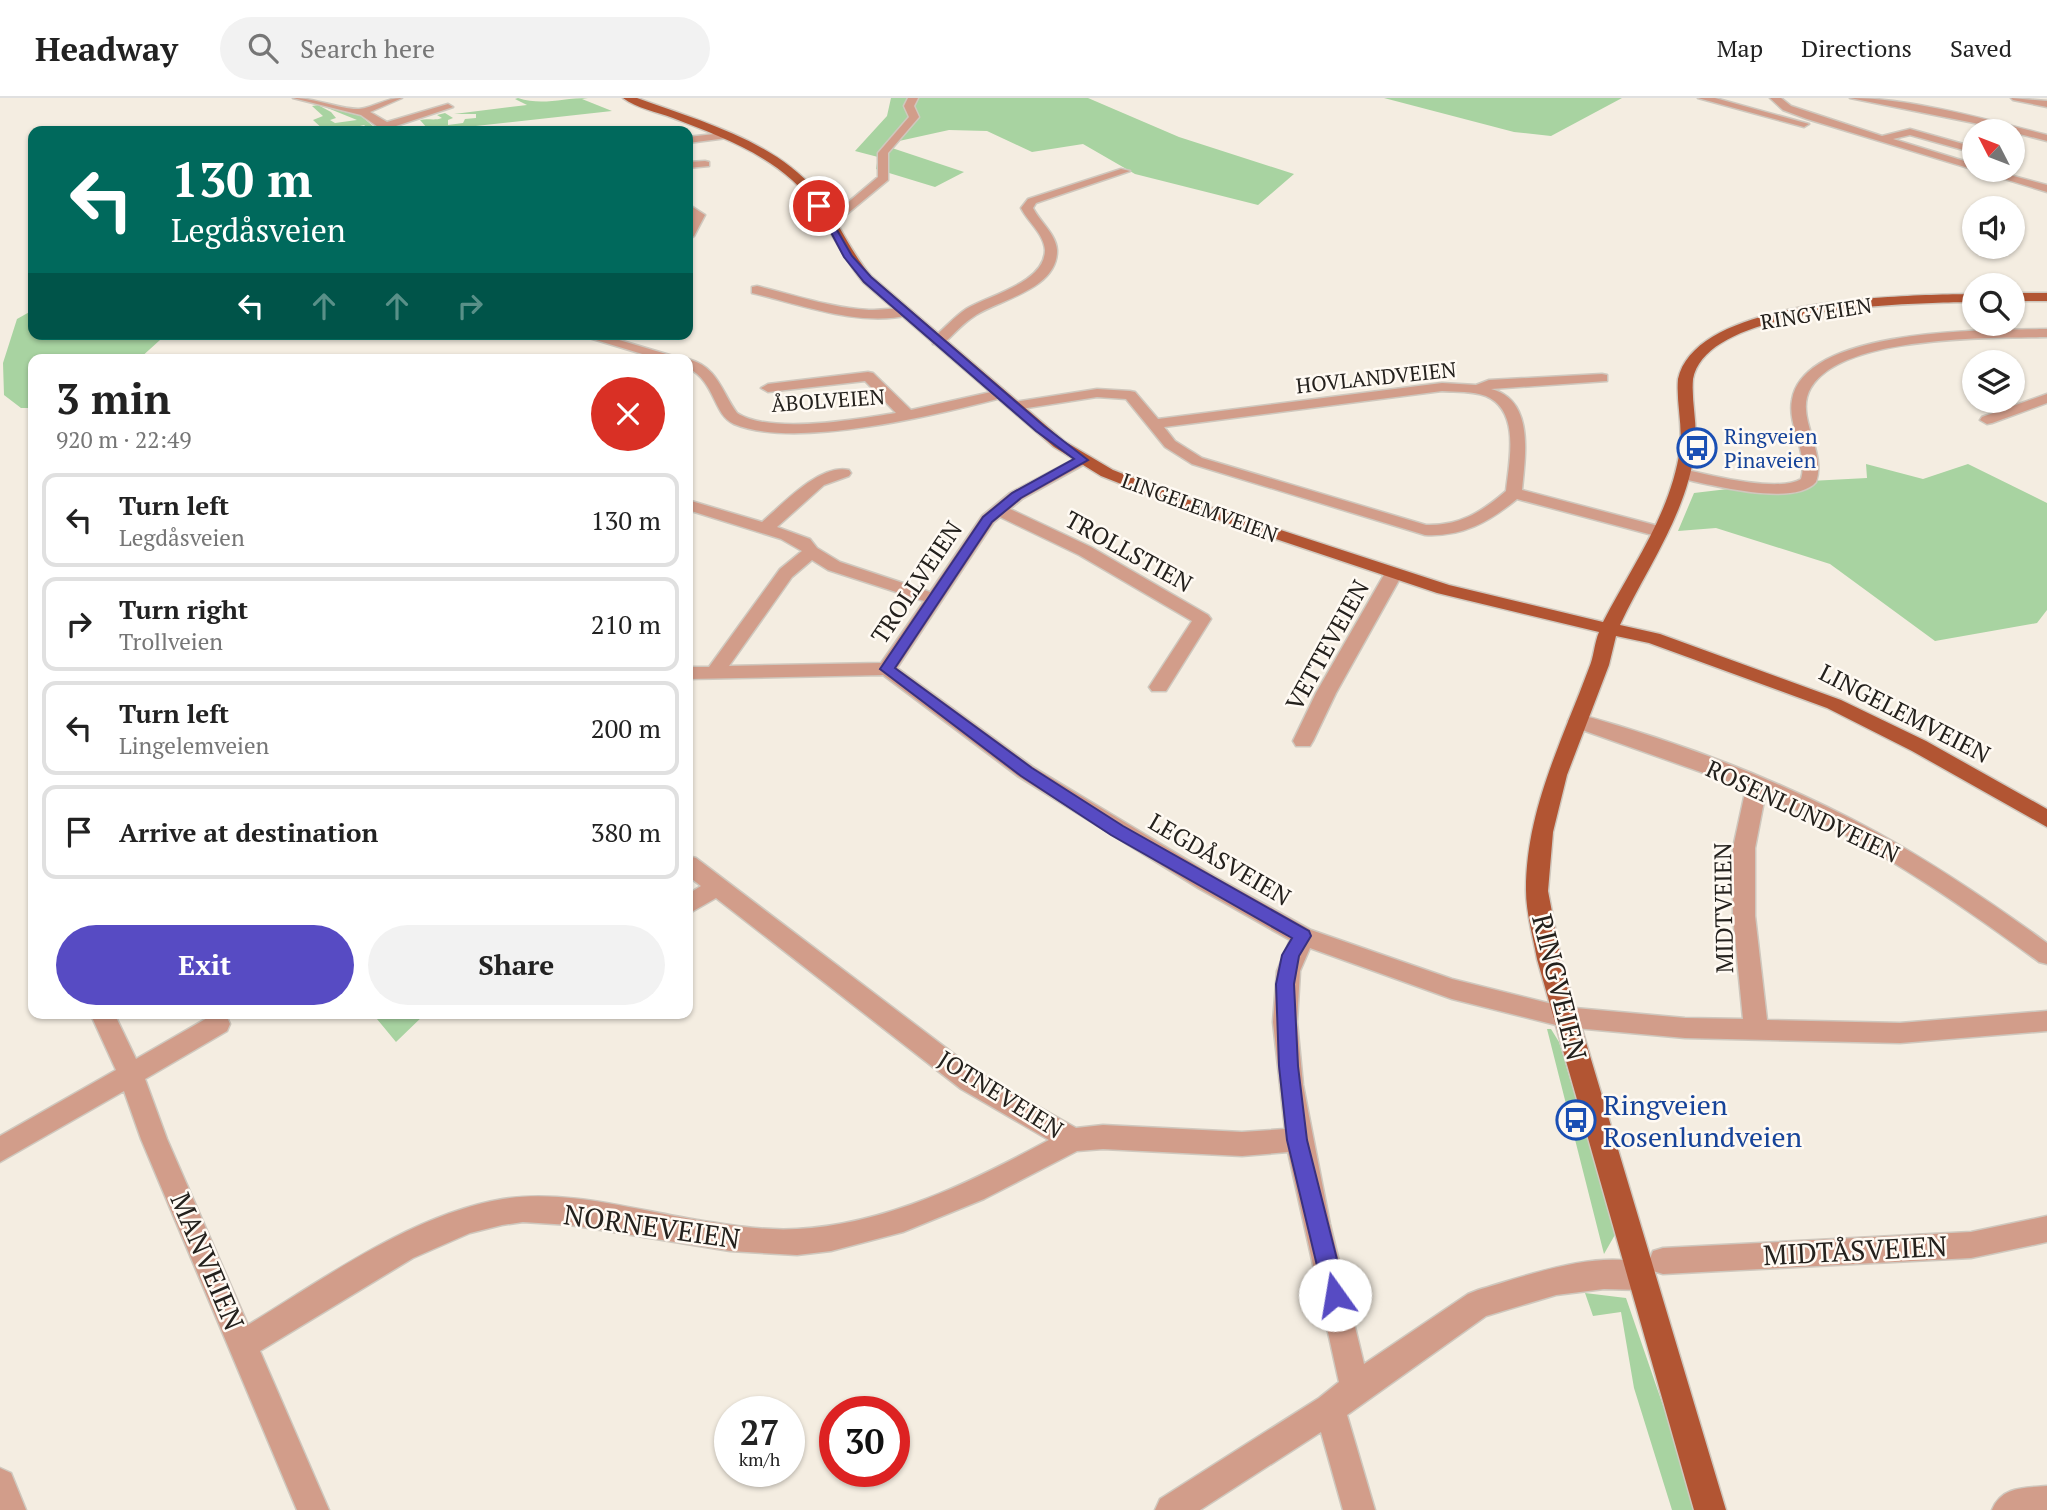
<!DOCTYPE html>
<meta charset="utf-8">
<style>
body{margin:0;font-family:"PT Serif",serif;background:#f2f2f2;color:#222;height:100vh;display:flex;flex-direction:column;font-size:26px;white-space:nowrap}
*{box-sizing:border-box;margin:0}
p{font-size:23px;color:#767676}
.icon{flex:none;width:38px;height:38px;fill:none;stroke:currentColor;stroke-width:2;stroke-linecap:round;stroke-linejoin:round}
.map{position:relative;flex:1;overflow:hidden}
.panel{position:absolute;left:28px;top:256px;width:665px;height:665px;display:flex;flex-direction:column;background:#fff;border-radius:14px;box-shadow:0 2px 5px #0004}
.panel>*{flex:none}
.banner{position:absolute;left:28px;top:28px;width:665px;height:214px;border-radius:14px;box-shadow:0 2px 5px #0004;background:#00695c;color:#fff;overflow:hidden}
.needle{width:46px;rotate:312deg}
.controls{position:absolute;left:1962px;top:21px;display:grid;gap:14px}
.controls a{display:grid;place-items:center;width:63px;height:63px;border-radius:50%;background:#fff;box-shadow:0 2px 5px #0004;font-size:35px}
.speed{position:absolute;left:714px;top:1298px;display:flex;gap:14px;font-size:35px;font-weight:700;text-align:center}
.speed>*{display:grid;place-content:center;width:91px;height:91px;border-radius:50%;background:#fff;box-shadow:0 2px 5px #0004;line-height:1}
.speed small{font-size:18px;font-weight:400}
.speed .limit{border:10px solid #d22;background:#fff;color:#111}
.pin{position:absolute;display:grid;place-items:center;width:60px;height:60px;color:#fff;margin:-30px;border:4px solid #fff;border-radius:50%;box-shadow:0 2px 7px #0007}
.me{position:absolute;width:77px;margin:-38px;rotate:347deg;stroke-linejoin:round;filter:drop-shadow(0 0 5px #0008)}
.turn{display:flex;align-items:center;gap:24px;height:147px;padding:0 28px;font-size:32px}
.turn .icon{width:91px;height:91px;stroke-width:2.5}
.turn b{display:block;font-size:49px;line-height:60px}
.lanes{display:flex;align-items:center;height:66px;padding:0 28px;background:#0003;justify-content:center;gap:35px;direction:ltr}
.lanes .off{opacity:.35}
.round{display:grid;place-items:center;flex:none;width:74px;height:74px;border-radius:37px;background:#f2f2f2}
.overview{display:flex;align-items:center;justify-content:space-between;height:119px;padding:0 28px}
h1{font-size:42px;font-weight:800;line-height:52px}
.button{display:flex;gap:14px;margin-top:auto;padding:14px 28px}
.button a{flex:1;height:80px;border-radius:42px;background:#574bc3;color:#fff;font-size:28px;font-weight:800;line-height:80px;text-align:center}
.button a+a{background:#f2f2f2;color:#222}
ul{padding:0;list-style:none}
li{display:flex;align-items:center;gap:21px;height:94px;margin:0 14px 10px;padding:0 14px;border:4px solid #e0e0e0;border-radius:14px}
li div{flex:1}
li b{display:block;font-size:26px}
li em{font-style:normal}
header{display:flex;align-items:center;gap:42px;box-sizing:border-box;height:98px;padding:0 35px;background:#fff;border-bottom:2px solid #e0e0e0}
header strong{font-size:33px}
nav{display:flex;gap:38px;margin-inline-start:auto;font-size:24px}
.search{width:490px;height:63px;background:#f2f2f2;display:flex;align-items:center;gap:18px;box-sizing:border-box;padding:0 24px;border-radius:38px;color:#767676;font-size:26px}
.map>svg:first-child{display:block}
.green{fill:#a8d3a1}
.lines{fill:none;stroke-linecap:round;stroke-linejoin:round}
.minor-casing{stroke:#cfc8be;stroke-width:3}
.major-casing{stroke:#cfc8be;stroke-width:3}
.minor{fill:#d29d8a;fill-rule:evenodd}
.major{fill:#b25533;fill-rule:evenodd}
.route{fill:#574bc3;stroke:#39317f;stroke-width:2}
.labels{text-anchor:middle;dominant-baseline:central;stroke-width:5;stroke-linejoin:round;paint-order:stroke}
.far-street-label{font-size:21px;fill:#24211d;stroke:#fffaf3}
.far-transit-label{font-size:21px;fill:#164399;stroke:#fffaf3;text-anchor:start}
.street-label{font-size:24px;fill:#24211d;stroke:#fffaf3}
.near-street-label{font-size:28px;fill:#24211d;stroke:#fffaf3}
.near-transit-label{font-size:28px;fill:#164399;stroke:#fffaf3;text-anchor:start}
</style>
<header>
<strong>Headway</strong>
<div class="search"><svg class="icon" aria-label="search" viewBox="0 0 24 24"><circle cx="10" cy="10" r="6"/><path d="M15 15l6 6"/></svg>Search here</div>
<nav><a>Map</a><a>Directions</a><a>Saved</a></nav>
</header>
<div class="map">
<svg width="2047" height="1412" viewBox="0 0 2047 1412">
<rect width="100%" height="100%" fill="#f4ede1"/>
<!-- green -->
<path class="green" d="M518,0c24,8 44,0 70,0l-6,1 30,12 -182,20h-38l35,-3 -7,-8c8,-2 14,1 22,-2l-5,-3 8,-2 8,5 -5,2v5l15,-2 2,-4 11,-1v-4h-22l73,-9 -12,-6z
M891,0h197l91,39 115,37 -36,31 -123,-31 -52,-30 -51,8 -45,-21 -38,-1 -50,11 -10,6 75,25 -29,15 -59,-18 2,-12 -23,-6 32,-35z
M1384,0h238l-71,38 -37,-4z
M318,7l13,7 5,6 -6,2 5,3 22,-3 -32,-13 36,9 18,15h-8l-7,-6 -25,6h-14l-12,-11 10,-4 -11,-10z
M33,212v24h130l-3,6 -21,19h-106v49h-12l-17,-13 -1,-32 14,-44z
M1866,366l57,15 45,-15 79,39v107l-10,13 -102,18 -105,-77 -114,-36 -38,3 16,-38 59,-7 14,1 43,-6 57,-3z
M372,915h54l-30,29z
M1547,931h4l8,13 57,191 -12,21z
M1585,1195l41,5 73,212h-27l-38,-122 -13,-76 -28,4z"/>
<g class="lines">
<!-- minor casing -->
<g class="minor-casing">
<path id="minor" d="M293,0c23,0 49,12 66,11 14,-1 26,-11 43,-11l-32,14 17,10 61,-18 5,3 -60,20 1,4h-10l-23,-16z
M908,0h10l-4,8 5,11 -31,36v27l-41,34 -24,6v-4l16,-6 39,-33v-24l31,-36 -5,-11z
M1698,0h17l94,26 -5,3z
M1770,0h11l10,8 91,30 28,-7 64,18v6l-64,-18 -17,4 81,25v6h17l56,15v7l-240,-73 -24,-9z
M1850,0c60,0 139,22 197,37v6l-58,-15z
M2011,0l36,3v6l-34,-7z
M723,35l4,1v4l-39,5v-6z
M705,63l4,1v4l-21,2v-6z
M1121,71l9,2 -94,32 -3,5c7,14 23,26 24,42 1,39 -56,49 -81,65 -13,8 -22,19 -33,29h-10v-6c11,-9 21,-21 33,-29 23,-14 79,-26 79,-59 -1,-16 -17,-28 -24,-42l7,-9z
M688,106l17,11 -11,21 -6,4v-15l5,-9 -5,-4z
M757,188c37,9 74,22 112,24 13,1 34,-5 43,2l-2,3c-52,12 -107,-10 -158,-22v-6z
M2047,231v8c-54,1 -222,-3 -240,60 -7,26 19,57 9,85 -21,25 -104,3 -133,-3l-8,-5 8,-5c26,6 95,24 118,10 8,-26 -14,-53 -9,-79 12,-73 198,-70 255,-71z
M576,236h23l84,25h-24z
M688,261c30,8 33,32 49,54 34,22 121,6 159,0l-31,-32 -97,11 -7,-4 7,-4 100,-12 5,1 38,37 89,-20 7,4 -2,3c-65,17 -208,53 -271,27 -21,-9 -18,-42 -46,-56z
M1602,276l5,1v6l-116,8c44,11 34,67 31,101l144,38 2,4 -2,4 -6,1 -143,-38c-28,23 -55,38 -92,36l-233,-71 -27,-17 -39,-48 -29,-2 -83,13 -7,-4 7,-4 83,-13 33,2 5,1 23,27 284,-36 34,2 13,-5zM1442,293c14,1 31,0 44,5 35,15 23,66 20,95 -24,21 -47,35 -80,34l-224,-67 -27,-17 -11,-14z
M2047,296v9l-55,20 -5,1 -7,-4 2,-3z
M1082,357l5,2 3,3 -3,3 -65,36 -12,10 81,38 117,68 3,4 -45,72h-14l-3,-4 43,-66 -113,-66 -79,-38 -6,5 -97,146 136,99 181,109 97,54 141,49 112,28 121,11 58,1 -10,-103v-68l13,-60 -175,-62 -3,-5 3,-5 7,-2c102,28 206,68 298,118 60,33 116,71 171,111v21l-8,-2c-87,-64 -175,-124 -274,-166l-10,52v68l12,104 133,3 147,-12v20l-147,12 -215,-5 -121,-11 -112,-28 -142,-51 -10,23 -3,51 6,63 27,139 34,140 104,-70 10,-4c48,-14 124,-43 173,-24l4,10 -4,10 -10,4 -37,-1 -48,6 -70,21 -139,99 28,95h-32l-22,-78 -121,78h-45l5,-11 159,-101 20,-16 -51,-230 -46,4 -139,-7 -26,2 -93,48 -81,33 -72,19 -34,4 -67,-4 -160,-26 -47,-3 -21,3 -32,8 -57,25 -153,93 69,159h-32l-156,-371 -17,-48 -124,71v-26l116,-66 -26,-57h24l22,46 73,-42 9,-3 9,3 3,7 -3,7 -82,48 22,60 81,186c77,-47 165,-111 255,-126 63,-10 132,11 194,21 33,5 66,11 100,9 90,-5 174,-47 252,-89l-88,-51 -245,-191 -28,16v-20l13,-8 -13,-10v-20l8,2 283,215 97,55 27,-3 139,7 43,-3 -12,-107 4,-51 13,-31 -92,-52 -179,-111 -136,-102 -195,4v-12h21l71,-98 22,-18 -21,-12 -93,-29v-10l74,22c20,-17 58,-59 87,-52l2,3 -2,3 -25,9 -47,42 33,12 7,9 23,14 90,30 52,-76 28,-23zM812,462l16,10 96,31 -43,62 -152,3 63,-89z
M1394,470l9,5 -67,120 -23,48 -3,5h-14l-3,-5 23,-48 69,-120z
M2047,1118v26l-76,16 -308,16 -10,-3 -4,-10 4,-10 10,-3 308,-16z
M0,1370l11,5 15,37h-26z
M2047,1388v24h-55c10,-24 32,-22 55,-24z"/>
</g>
<!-- major casing -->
<g class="major-casing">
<path id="major" d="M623,0h14c60,22 136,42 179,93 21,27 33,59 55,85l193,165 49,29 76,30 260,85 154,37c29,-56 68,-109 77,-173 3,-24 -4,-46 -2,-70 18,-82 230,-84 296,-85v8c-59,1 -267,3 -281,77 -2,23 5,46 2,69 -8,66 -48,119 -75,177l40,9 181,66 85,41 121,68v18l-135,-76 -85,-43 -178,-65 -33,-7 -7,29 -42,110 -14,57 -5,59 13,68 165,551h-32l-157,-551c-4,-23 -11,-46 -11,-69 0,-80 36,-149 63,-222 5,-11 5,-24 10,-36l-162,-39 -260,-87 -76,-30 -47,-29 -191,-165c-27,-32 -40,-74 -71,-102 -33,-30 -78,-46 -119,-62 -16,-6 -37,-10 -50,-20z
M2012,195h35v8h-35z"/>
</g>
<!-- minor -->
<use href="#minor" class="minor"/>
<!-- major -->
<use href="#major" class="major"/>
</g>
<!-- route -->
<path class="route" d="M816,106h6l30,52 19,21 173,149 44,34 -67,38 -29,24 -97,146 137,100 91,58 186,105 2,5 -12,20 -5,28 4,82 9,74 39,155 -3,8 -8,3 -8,-3 -3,-8 -37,-155 -8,-74 -3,-82 6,-29 10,-17 -181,-103 -90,-59 -141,-107 103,-152 29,-24 62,-34 -38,-28 -172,-149 -20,-25z"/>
<!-- icons -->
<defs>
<g id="bus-ring" transform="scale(2.0125)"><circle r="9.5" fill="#fffaf3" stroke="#1a4fb4" stroke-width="1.5"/><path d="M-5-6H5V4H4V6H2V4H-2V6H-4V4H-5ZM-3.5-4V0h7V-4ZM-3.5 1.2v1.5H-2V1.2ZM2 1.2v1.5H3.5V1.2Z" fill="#1a4fb4"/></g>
</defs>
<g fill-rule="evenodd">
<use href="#bus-ring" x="1697" y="350"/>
<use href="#bus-ring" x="1576" y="1022"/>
</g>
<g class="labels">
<!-- far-street labels -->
<g class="far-street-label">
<text transform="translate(1816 215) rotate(-9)">RINGVEIEN</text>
<text transform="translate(1376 279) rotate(-6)">HOVLANDVEIEN</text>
<text transform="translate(828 302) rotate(-4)">ÅBOLVEIEN</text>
<text transform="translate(1200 409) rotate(20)">LINGELEMVEIEN</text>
</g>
<!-- far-transit labels -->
<g class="far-transit-label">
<text x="1724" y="338">Ringveien<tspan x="1724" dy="24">Pinaveien</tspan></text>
</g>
<!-- street labels -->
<g class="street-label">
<text transform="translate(1129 453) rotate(29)">TROLLSTIEN</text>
<text transform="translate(916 484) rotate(-56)">TROLLVEIEN</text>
<text transform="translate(1327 547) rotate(-61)">VETTEVEIEN</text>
<text transform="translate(1905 615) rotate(27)">LINGELEMVEIEN</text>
<text transform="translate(1803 713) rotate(25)">ROSENLUNDVEIEN</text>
<text transform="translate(1220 761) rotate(30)">LEGDÅSVEIEN</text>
<text transform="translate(1723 810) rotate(-91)">MIDTVEIEN</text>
<text transform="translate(1001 996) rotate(32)">JOTNEVEIEN</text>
</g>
<!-- near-street labels -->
<g class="near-street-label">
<text transform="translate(1560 889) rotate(76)">RINGVEIEN</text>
<text transform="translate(652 1128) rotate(8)">NORNEVEIEN</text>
<text transform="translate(1855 1152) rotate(-3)">MIDTÅSVEIEN</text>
<text transform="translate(208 1163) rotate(67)">MANVEIEN</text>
</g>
<!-- near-transit labels -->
<g class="near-transit-label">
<text x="1603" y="1006">Ringveien<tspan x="1603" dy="32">Rosenlundveien</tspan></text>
</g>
</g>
</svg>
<div class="controls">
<a><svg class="needle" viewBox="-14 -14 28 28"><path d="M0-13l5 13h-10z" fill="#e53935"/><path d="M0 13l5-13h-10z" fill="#767676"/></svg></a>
<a><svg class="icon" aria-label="sound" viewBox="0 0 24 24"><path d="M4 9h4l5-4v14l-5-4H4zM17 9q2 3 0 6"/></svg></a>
<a><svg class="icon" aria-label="search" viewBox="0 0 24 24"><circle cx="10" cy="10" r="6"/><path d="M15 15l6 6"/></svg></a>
<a><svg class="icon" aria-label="layers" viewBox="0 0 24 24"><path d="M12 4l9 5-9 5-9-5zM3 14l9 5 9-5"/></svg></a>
</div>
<div class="speed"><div>27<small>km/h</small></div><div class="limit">30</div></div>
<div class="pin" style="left:819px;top:108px;background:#d93025"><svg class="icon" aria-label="arrive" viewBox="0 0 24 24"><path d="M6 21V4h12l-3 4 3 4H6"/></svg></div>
<svg class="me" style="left:1335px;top:1197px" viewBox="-20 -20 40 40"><circle r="19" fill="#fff"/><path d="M0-13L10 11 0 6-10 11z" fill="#574bc3"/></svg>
<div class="banner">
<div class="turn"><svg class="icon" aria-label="left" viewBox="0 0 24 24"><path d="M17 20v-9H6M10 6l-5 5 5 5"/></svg><div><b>130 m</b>Legdåsveien</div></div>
<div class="lanes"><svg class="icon" aria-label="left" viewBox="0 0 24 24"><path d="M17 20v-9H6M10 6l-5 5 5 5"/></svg><svg class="icon off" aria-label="ahead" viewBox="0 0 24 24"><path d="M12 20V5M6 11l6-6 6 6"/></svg><svg class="icon off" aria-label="ahead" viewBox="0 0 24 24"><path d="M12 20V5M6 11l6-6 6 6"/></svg><svg class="icon off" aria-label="right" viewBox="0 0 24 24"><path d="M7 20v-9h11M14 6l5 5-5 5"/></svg></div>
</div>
<section class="panel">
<div class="overview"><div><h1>3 min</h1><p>920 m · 22:49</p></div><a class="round" style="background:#d93025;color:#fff"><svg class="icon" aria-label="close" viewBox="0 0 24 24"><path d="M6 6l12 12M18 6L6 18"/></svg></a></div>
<ul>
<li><svg class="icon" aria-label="left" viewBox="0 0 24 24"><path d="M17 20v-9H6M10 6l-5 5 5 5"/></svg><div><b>Turn left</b><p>Legdåsveien</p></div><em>130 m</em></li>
<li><svg class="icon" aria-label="right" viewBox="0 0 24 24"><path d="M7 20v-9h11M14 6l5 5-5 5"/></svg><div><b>Turn right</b><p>Trollveien</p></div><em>210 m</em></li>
<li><svg class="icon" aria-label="left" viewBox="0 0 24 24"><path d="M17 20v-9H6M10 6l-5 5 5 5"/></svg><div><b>Turn left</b><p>Lingelemveien</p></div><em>200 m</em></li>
<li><svg class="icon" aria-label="arrive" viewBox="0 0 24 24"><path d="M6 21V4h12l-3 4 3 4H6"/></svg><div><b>Arrive at destination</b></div><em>380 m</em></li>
</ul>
<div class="button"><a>Exit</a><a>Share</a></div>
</section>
</div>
